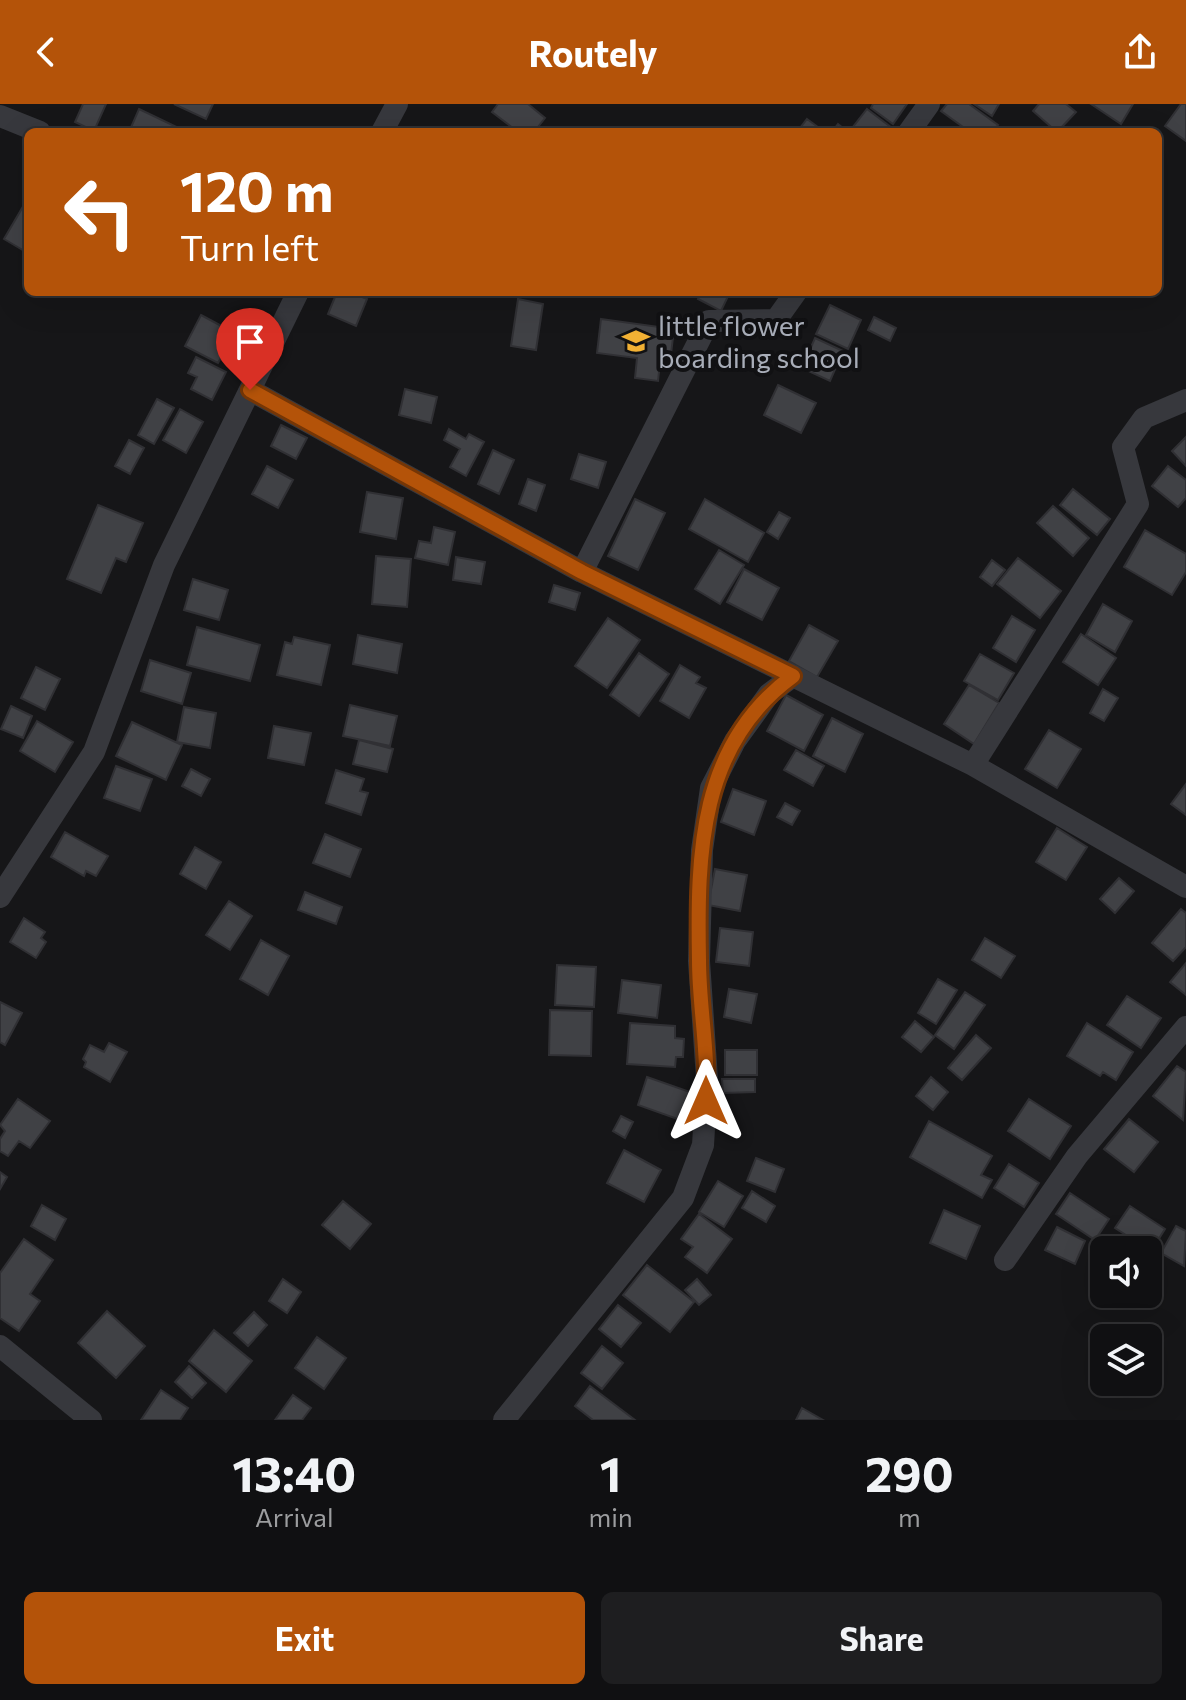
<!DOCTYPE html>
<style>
body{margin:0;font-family:Commissioner,sans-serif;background:#1e1e20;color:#f1f3f6;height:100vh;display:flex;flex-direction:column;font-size:30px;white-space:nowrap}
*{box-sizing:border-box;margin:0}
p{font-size:26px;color:#9c9d9f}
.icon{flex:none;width:44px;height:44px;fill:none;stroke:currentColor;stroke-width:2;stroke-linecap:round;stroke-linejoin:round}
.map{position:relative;height:1316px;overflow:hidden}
.sheet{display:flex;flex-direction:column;background:#101012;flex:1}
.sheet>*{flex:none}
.hud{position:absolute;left:24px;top:24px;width:1138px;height:168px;border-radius:12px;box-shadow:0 8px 32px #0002,0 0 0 2px #303032;background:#b45309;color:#fff;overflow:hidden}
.buttons{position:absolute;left:1090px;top:1132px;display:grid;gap:16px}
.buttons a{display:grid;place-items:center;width:72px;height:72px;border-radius:12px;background:#101012;box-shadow:0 8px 32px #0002,0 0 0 2px #303032;font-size:40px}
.pin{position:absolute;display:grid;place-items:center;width:68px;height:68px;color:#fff;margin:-82px -34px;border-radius:50% 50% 50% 0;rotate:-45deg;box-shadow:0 0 8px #0007}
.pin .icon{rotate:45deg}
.me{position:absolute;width:88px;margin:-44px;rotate:0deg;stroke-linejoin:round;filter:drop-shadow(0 0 6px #0008)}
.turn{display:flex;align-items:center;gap:28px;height:168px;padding:0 24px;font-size:36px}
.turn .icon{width:104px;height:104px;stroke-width:2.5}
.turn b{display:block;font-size:56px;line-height:68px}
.eta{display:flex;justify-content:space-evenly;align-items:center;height:136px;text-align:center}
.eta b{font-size:48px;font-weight:700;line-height:56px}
.primary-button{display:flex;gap:16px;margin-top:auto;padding:16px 24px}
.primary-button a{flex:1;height:92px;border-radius:12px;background:#b45309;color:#fff;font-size:32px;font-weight:700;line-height:92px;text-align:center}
.primary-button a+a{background:#1e1e20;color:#f1f3f6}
header{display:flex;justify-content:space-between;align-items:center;height:104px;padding:0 24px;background:#b45309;color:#fff;font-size:36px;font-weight:700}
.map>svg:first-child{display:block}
.building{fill:#404145;stroke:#303034;stroke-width:2}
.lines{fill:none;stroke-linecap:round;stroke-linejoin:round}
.street{stroke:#37383d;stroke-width:22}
.route-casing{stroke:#753606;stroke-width:20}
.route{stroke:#b45309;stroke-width:14}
.labels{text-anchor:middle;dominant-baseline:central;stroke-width:8;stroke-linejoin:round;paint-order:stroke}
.poi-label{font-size:28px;fill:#a8adb8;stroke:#111113;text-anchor:start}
</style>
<header><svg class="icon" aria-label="back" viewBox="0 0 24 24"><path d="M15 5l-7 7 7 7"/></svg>Routely<svg class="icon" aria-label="share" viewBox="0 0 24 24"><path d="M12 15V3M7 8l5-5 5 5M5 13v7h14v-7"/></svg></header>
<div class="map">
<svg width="1186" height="1316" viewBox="0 0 1186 1316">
<rect width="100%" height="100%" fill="#161618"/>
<!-- building -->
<path class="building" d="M83,0h23l-12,27 -19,-9z
M174,0h39l-7,15z
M498,0h30l17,14 -11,14h-16l-26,-20z
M873,0h34l-14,20 -22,-16z
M947,0h22l29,21 -6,7h-22l-29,-21z
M974,0h25l-7,12z
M1039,0h27l10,8 -19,20 -24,-21z
M1091,0h42l-12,20z
M1181,0h5v37l-21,-15z
M139,5l46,22 -1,1h-55z
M867,5l25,19 -3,4h-40z
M807,15l15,11 -1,2h-24z
M838,20l10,8h-16z
M28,94v51l-2,3 -22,-13z
M337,188h13l17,7 -11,27 -28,-12z
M701,188h29l-9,19 -23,-12z
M518,195l25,5 -7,46 -25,-4z
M830,201l31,15 -13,29 -32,-15z
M201,211l28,15 -6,10 6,3 -11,20 -33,-17z
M874,213l22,11 -6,13 -22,-11z
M601,215l73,10 -3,25 -10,-1 -3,28 -23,-3 2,-20 -40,-5z
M249,229l14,7 -6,11 -14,-7z
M815,234l28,13 -13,30 -28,-13z
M196,253l30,15 -14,28 -21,-11 6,-12 -9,-4z
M778,281l38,18 -15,30 -37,-18z
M405,285l32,8 -6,26 -32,-8z
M157,295l17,9 -20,36 -16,-9z
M180,305l23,13 -17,31 -23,-13z
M281,321l26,13 -11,21 -25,-13z
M449,325l17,10 3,-5 15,8 -18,34 -16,-9 10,-18 -16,-9z
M1186,333v29l-14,-15z
M129,336l15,8 -14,26 -15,-8z
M493,346l21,10 -15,34 -21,-10z
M579,350l27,8 -8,26 -27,-9z
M267,362l26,14 -15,28 -26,-14z
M1168,362l18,14v18l-8,9 -26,-21z
M528,375l17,6 -9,26 -17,-7z
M1073,385l37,30 -13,16 -37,-30z
M367,388l36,6 -7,41 -36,-7z
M635,395l30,14 -27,57 -30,-14z
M705,395l59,34 -16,29 -59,-33z
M98,401l45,18 -17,39 -10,-4 -15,35 -34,-14z
M1053,402l36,32 -16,18 -36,-33z
M779,408l11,6 -12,21 -11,-7z
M434,423l21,5 -7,33 -33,-7 4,-17 12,2z
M1145,426l41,24v18l-14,23 -48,-28z
M719,446l25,15 -24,39 -25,-15z
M376,452l35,3 -4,48 -35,-3z
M456,453l29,5 -4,22 -28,-4z
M1018,454l43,33 -21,27 -43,-34z
M992,456l13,10 -13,16 -12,-9z
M744,465l35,19 -17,32 -35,-18z
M193,475l35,11 -9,30 -35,-10z
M554,481l26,8 -5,17 -26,-8z
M1103,500l29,17 -17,31 -29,-17z
M1012,512l23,14 -19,32 -23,-14z
M608,514l32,22 -33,48 -32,-22z
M809,521l29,16 -21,36 -28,-16z
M197,523l63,18 -10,36 -63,-16z
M1081,530l35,24 -18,27 -35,-23z
M358,531l44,9 -5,29 -44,-9z
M294,533l36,8 -9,40 -44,-10 8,-33 7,2z
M639,549l30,21 -30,42 -29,-21z
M980,550l34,19 -16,27 -34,-19z
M150,556l41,13 -9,31 -41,-13z
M680,561l20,12 -4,6 10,5 -17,30 -29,-17z
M36,563l24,12 -15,31 -24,-12z
M969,581l30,18 -25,41 -30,-20z
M1103,585l15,9 -14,23 -14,-8z
M786,591l37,20 -19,36 -37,-20z
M350,601l47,11 -7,30 -47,-10z
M11,602l21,10 -9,22 -22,-9z
M184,603l32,6 -6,35 -33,-6z
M832,614l31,16 -18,38 -32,-16z
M37,617l36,21 -18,30 -35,-21z
M132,618l50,23 -16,35 -50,-24z
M274,622l37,7 -7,32 -36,-7z
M1049,626l32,19 -24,39 -32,-19z
M359,636l34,9 -6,23 -34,-8z
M796,646l28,16 -11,20 -29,-16z
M116,662l36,13 -12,32 -36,-13z
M191,665l19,10 -9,17 -19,-10z
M336,666l28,9 -4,12 8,2 -7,22 -35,-12z
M1186,680v31l-15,-11z
M733,685l33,12 -12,34 -33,-13z
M785,699l15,8 -8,14 -15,-8z
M1057,724l30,19 -21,33 -30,-18z
M65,728l43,24 -12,20 -10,-5 -2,5 -33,-19z
M325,730l36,15 -11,28 -37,-14z
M195,743l26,15 -15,27 -26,-15z
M715,765l32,6 -7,36 -32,-6z
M1119,774l15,13 -19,22 -15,-14z
M305,788l37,15 -6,17 -38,-14z
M229,797l23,15 -22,34 -24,-15z
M1181,805l5,4v34l-13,14 -21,-18z
M24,814l21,14 -4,6 5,4 -10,16 -26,-16z
M720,824l33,4 -4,34 -33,-4z
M985,834l30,18 -14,22 -29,-18z
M261,836l28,16 -21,39 -28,-16z
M1186,859v32l-16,-13z
M557,861l39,2 -2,40 -39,-2z
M938,875l19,11 -21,34 -18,-11z
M622,876l39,5 -4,33 -39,-5z
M729,885l28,5 -6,29 -27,-6z
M965,888l20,13 -31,44 -19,-14z
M1127,892l34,22 -20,30 -34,-23z
M0,898l22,11 -17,32 -5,-3z
M550,906l42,1 -1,45 -42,-1z
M915,917l19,16 -13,15 -19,-15z
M630,919l45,3v12l9,1 -1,18h-7l-1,10 -48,-3z
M1087,919l46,29 -17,28 -13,-8 -3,4 -33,-20z
M976,931l15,13 -29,32 -14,-12z
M109,939l18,9 -17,30 -26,-15 2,-5 -3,-3 7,-14 14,7z
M725,946h32v25h-32z
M1177,962l9,6 -3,48 -30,-24z
M647,973l46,16 -10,28 -45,-16z
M931,973l17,15 -15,18 -17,-14z
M722,975h33v13l-32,1z
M18,995l32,22 -20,27 -11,-7 -11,15 -8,-5v-12l5,-8 -5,-6z
M1029,995l42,27 -21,33 -42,-28z
M621,1012l12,6 -8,16 -12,-7z
M1129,1015l29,23 -24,30 -30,-23z
M929,1017l63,35 -11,19 11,5 -10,18 -72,-41z
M624,1046l37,20 -17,32 -37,-19z
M756,1054l28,11 -9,23 -28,-11z
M1009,1060l30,19 -15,24 -30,-19z
M0,1068l7,5 -7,12z
M718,1077l25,15 -19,31 -25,-15z
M752,1087l23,15 -9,16 -24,-14z
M1070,1089l39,26 -14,21 -39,-26z
M343,1097l28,23 -21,25 -28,-24z
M42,1101l24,14 -11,21 -24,-14z
M1130,1102l35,23 -14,22 -36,-23z
M944,1106l36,16 -14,33 -36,-16z
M699,1110l33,25 -25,34 -22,-16 8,-10 -12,-8z
M1176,1122l10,5 -2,35 -23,-13z
M1057,1123l28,14 -10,23 -30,-14z
M24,1135l29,21 -23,34 10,7 -21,30 -19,-13v-45z
M647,1161l47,37 -24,30 -47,-37z
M283,1175l18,13 -14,21 -18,-12z
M697,1175l14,16 -12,10 -14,-15z
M618,1201l23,18 -20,24 -22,-18z
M107,1207l38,35 -29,32 -38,-35z
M254,1208l13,13 -19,21 -14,-13z
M214,1226l38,31 -26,31 -37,-31z
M317,1233l29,21 -22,31 -29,-21z
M602,1242l21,17 -21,26 -21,-16z
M189,1262l17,17 -14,15 -17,-16z
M590,1282l45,34h-42l-18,-14z
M161,1286l27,18 -8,12h-39z
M293,1291l18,13 -9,12h-27z
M802,1304l21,12h-27z"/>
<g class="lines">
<!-- street -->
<path class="street" d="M0,12l40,16
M382,28l15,-28
M909,28l20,-28
M250,286l332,182 391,193 213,122
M582,468l127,-251 67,-1 20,-28
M973,661l165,-261 -15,-57 21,-29 42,-18
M0,793l94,-145 70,-187 134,-273
M1005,1156l72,-104 109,-129
M0,1242l91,74
M504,1316l179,-222 20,-53 4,-66 -8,-118 3,-111 9,-62 24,-47 34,-47 24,-18"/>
</g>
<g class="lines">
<!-- route casing -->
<g class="route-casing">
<path id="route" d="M250,286l332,182 211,104c-94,68 -96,178 -94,284 0,47 10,94 7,141"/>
</g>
<!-- route -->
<use href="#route" class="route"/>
</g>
<!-- icons -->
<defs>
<g id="school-bare" transform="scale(2.16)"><path d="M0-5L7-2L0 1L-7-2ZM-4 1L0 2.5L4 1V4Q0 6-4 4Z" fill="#f2b134" stroke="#111113" stroke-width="2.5" paint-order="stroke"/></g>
</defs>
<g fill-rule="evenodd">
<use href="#school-bare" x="636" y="237"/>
</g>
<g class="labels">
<!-- poi labels -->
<g class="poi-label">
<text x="658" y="221">little flower<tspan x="658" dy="32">boarding school</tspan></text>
</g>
</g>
</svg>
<div class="buttons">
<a><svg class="icon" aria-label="sound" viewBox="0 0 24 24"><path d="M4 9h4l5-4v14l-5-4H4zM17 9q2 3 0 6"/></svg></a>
<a><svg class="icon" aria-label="layers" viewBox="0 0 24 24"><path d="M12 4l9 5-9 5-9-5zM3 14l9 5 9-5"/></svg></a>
</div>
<div class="pin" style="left:250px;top:286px;background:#d93025"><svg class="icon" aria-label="arrive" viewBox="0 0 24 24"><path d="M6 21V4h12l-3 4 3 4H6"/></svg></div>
<svg class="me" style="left:706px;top:997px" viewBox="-20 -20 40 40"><path d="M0-17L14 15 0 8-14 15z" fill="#b45309" stroke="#fff" stroke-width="4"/></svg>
<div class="hud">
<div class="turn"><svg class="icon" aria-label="left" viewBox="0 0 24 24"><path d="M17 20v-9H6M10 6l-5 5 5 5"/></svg><div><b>120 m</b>Turn left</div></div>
</div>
</div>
<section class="sheet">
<div class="eta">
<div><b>13:40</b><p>Arrival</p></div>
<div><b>1</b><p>min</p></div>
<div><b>290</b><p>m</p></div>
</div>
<div class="primary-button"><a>Exit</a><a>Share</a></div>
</section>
